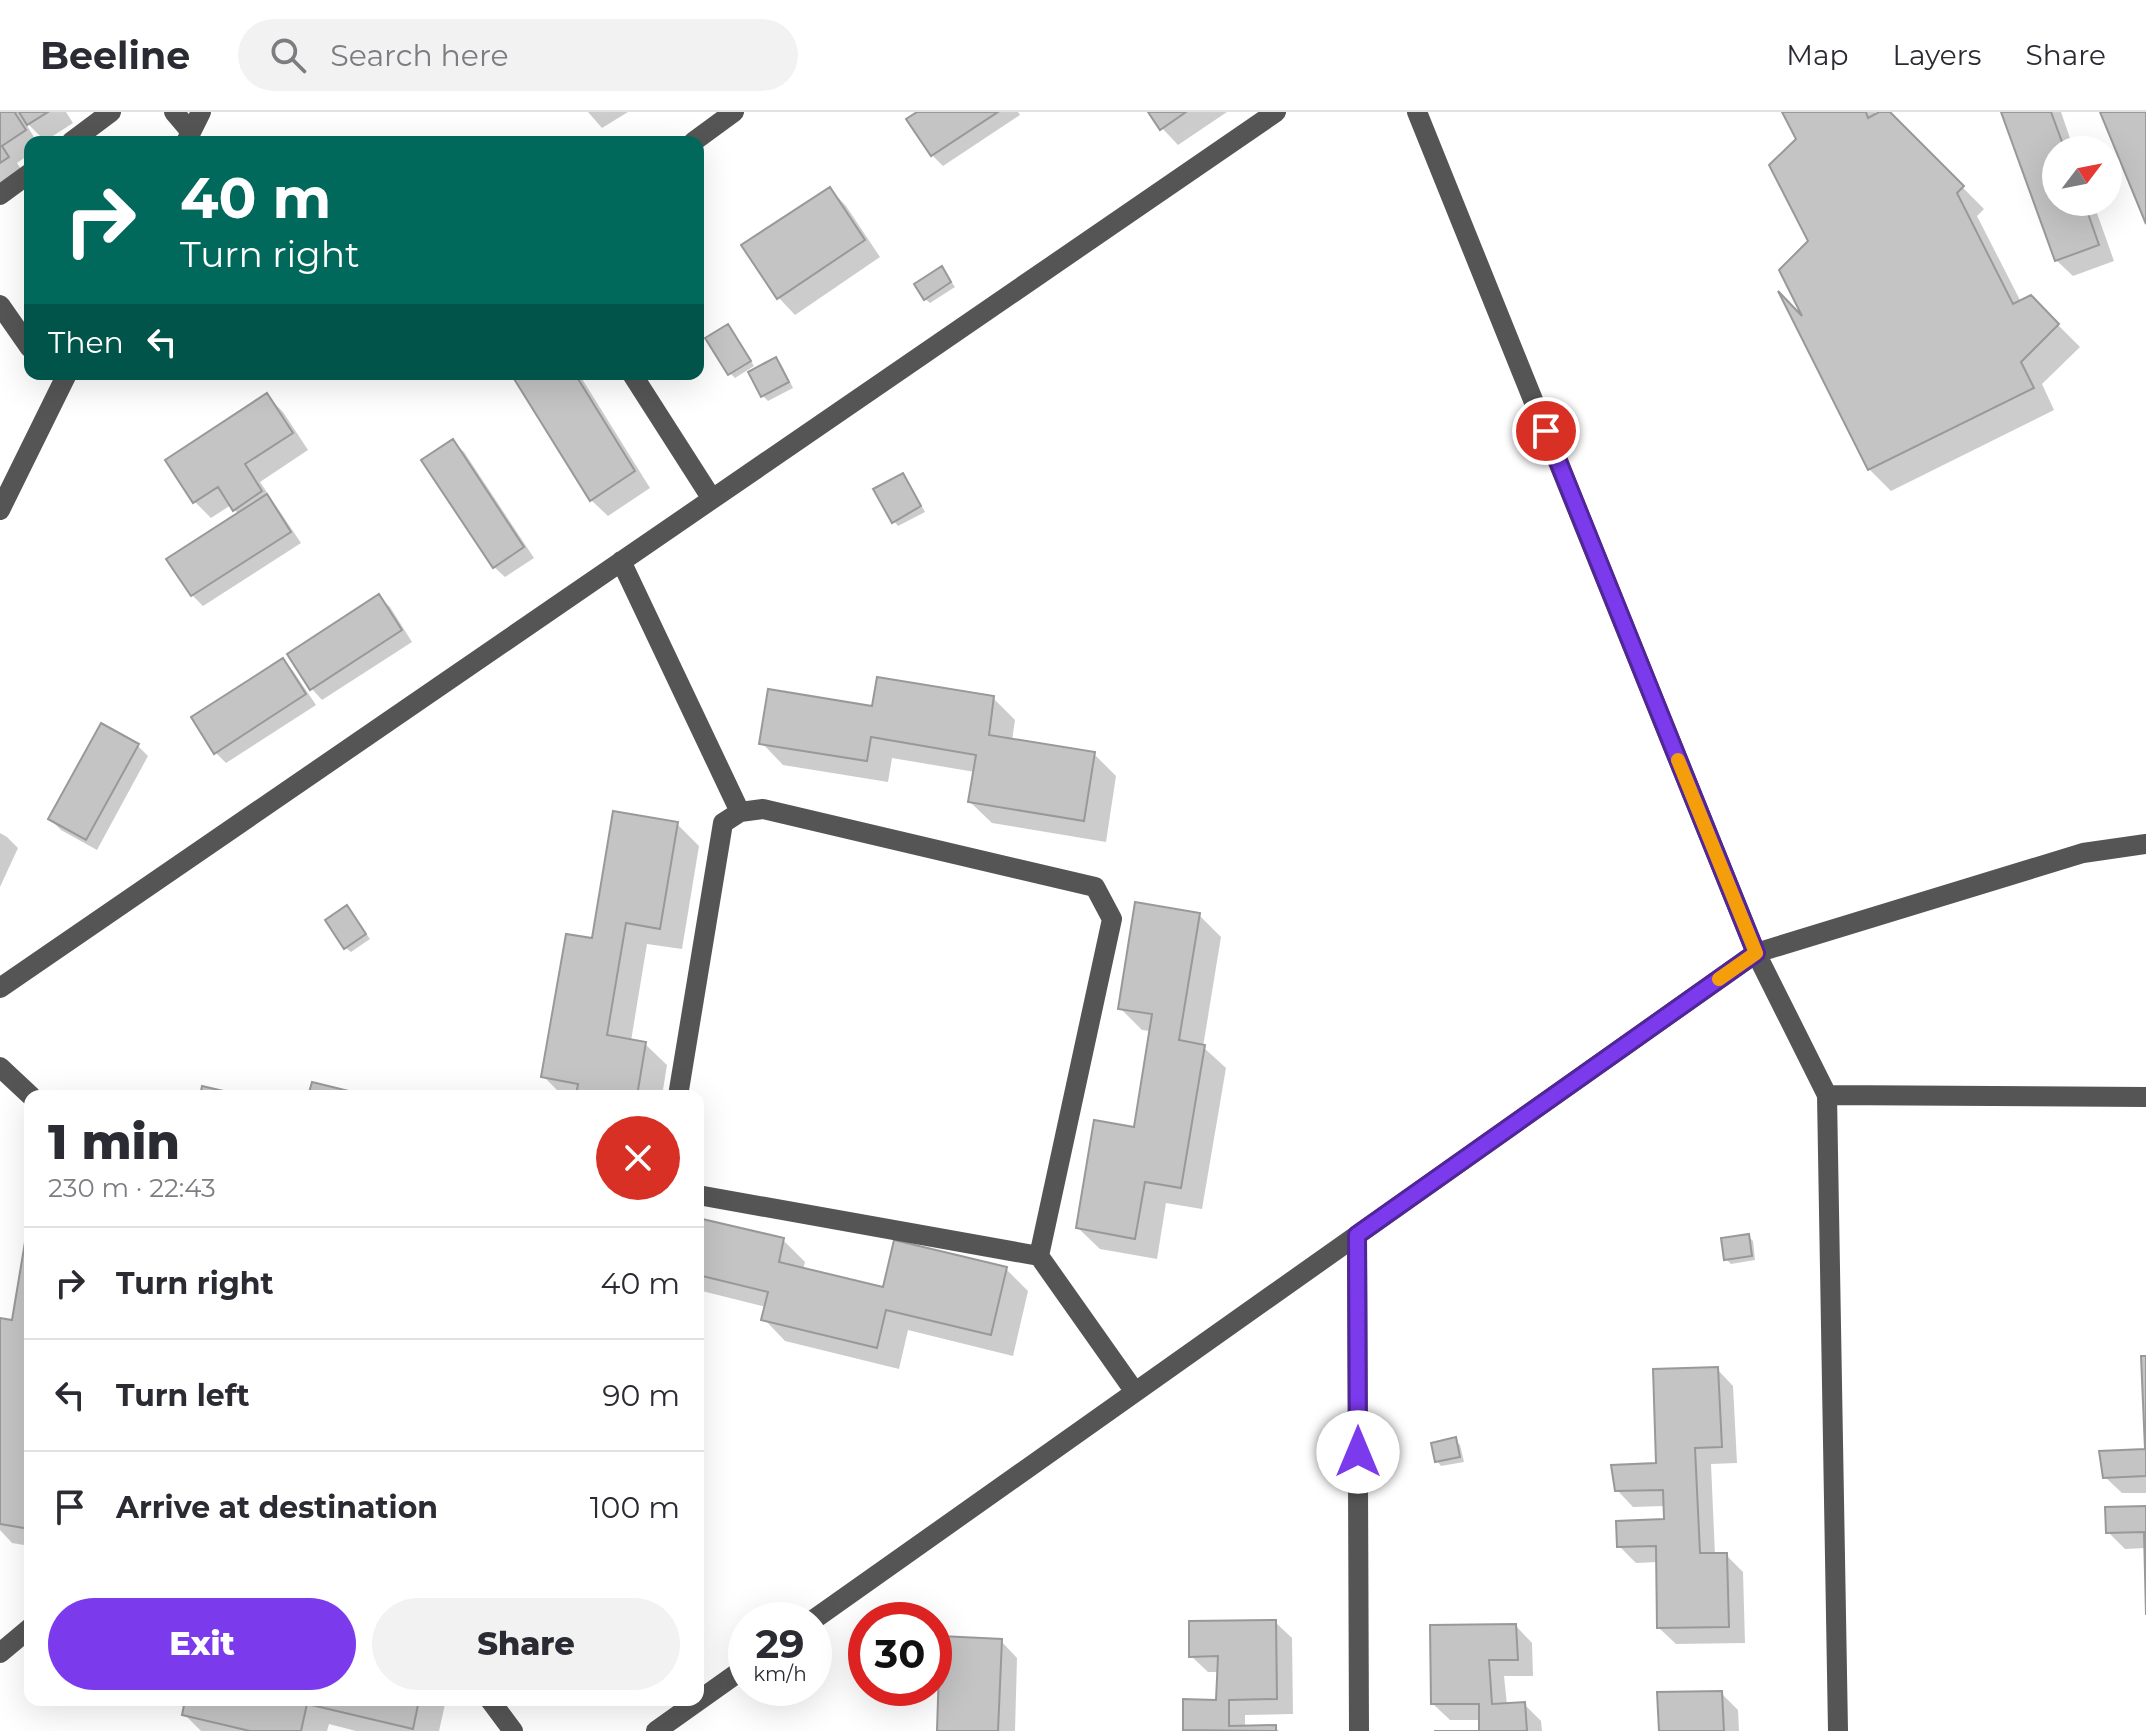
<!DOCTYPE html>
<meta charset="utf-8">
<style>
body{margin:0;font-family:Montserrat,sans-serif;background:#f2f2f3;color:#2b2b33;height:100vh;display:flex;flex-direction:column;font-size:30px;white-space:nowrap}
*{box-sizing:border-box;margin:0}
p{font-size:26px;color:#7c7c81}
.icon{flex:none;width:44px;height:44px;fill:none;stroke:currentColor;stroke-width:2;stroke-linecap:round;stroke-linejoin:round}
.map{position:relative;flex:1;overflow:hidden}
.side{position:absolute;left:24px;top:978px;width:680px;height:616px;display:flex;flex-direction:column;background:#fff;border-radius:16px;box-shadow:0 8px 32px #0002}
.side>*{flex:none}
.banner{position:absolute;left:24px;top:24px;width:680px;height:244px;border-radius:16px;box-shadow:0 8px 32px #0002;background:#00695c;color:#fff;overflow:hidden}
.needle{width:52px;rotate:58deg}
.fabs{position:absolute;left:2042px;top:24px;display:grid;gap:16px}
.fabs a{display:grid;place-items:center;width:80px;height:80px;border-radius:50%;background:#fff;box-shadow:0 8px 32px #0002;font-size:40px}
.speed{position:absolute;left:728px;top:1490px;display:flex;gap:16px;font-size:40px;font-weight:700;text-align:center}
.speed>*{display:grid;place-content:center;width:104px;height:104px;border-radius:50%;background:#fff;box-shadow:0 8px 32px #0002;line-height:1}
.speed small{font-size:20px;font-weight:400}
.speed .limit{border:12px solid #d22;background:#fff;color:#111}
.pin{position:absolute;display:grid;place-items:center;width:68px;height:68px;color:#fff;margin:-34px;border:4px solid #fff;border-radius:50%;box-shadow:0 2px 8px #0007}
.me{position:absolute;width:88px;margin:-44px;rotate:0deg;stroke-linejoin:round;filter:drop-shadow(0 0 6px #0008)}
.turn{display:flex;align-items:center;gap:28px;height:168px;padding:0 24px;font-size:36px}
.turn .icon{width:104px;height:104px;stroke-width:2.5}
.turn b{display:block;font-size:56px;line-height:68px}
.then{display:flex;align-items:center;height:76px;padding:0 24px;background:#0003;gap:16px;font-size:30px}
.round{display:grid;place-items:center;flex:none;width:84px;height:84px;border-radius:42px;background:#f2f2f3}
.head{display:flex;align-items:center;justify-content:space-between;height:136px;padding:0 24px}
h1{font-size:48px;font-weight:800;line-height:60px}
.button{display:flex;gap:16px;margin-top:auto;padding:16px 24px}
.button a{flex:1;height:92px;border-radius:48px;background:#7c3aed;color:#fff;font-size:32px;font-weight:800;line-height:92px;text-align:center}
.button a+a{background:#f2f2f3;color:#2b2b33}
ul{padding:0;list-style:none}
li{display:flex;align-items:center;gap:24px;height:112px;padding:0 24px;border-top:2px solid #e1e1e2}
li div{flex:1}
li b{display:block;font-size:30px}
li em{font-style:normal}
header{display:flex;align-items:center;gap:48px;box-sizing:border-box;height:112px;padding:0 40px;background:#fff;border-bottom:2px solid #e1e1e2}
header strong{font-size:38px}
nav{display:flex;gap:44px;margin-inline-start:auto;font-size:28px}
.search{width:560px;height:72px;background:#f2f2f3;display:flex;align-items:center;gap:20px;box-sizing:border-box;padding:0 28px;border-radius:44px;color:#7c7c81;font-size:30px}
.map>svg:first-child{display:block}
.shadow{fill:#0003}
.building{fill:#c4c4c4;stroke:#999;stroke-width:2}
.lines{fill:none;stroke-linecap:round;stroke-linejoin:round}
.minor{stroke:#555;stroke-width:20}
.route-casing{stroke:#51269a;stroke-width:20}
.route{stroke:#7c3aed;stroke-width:14}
.slow{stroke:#f59e0b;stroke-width:14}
</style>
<header>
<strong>Beeline</strong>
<div class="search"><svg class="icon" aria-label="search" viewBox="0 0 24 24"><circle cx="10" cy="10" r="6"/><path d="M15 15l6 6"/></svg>Search here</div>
<nav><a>Map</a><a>Layers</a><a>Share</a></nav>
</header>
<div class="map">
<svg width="2146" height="1619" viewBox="0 0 2146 1619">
<rect width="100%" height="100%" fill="#fff"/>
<!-- shadow -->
<path class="shadow" d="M0,0h66l7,11 -28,18 -18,-18 -1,1 11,18h-7v12l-13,9 7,11 -24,16z
M588,0h40l-26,16z
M921,0h97l2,3 -77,51 -11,-11z
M1151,0h76l-49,33 -16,-17z
M1784,0h91l2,4 11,-4 96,97 -7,7 44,86 9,-5 50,50 -38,37 12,26 -163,81 -22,-22 -62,-146 3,-81 -12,-102z
M2003,0h58l13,38h-18v52h37l21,59 -41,15 -17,-16z
M830,77l16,17 34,51 -85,58 -16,-17 -35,-52z
M946,162l9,13 -25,16 -5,-4z
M732,219l22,35 -19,12 -5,-5z
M776,247l5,5 12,24 -25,13 -5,-5 -12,-23z
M513,262h66l71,114 -42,28 -17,-16z
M267,284l16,16 25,38 -48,32 41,61 -98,63 -11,-11 47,-80 -8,-10 -20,13 -16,-16 -27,-41z
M453,330l11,10 70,106 -29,19 -11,-10z
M902,363l5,5 18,32 -27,14 -4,-5z
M379,485l11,10 22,35 -90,58 -10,-11z
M283,548l10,11 23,34 -90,58 -11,-11z
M993,586l22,22 -3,21 82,13 22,22 -10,66 -114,-19 -22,-21 5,-30 -83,-14 -4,24 -105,-17 -21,-22 112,-35z
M137,633l11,11 -51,94 -36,-20 -11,-11z
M677,712l22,22 -17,103 -35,-5 -16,97 14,3 22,21 -5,31h-99l-19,-19 49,-137z
M0,721l7,4 11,11 -18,39z
M351,800l19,27 -19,13 -5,-4z
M1199,803l22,22 -18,110 23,21 -24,141 -36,-6 -9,56 -57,-10 -22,-21 57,-99 16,-98 -9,-1 -22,-22z
M698,1108l85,20 22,22 -2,8 81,19 122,-20 22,22 -15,65 -105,-26 -9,39 -114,-28 -21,-22 2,-12 -68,-17z
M30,1112v322l-18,-3 -12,-13v-210l13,2z
M1748,1124l5,5 2,19 -24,4 -5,-5z
M1717,1257l16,17 4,77 -26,1 4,91h11l17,17 2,71 -69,1 -17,-16 -1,-66 -22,1 -17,-17 47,-25 -1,-15 -32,1 -16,-17 41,-25z
M1455,1328l5,5 4,17 -23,4 -4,-5z
M2146,1339v42h-24l-17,-16z
M2146,1396v40l-21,1 -17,-17z
M1275,1510l17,16 1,76 -48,1v13l30,-1 4,4h-93l-1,-2 33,-27 2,-30h-12l-17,-16z
M1516,1514l16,17 1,33h-29l3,29 17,-1 17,17 1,10h-61v-11h-31l-17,-16z
M1001,1529l16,17 -2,73h-76z
M1721,1581l17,17 1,21h-78z
M183,1588h263l-7,31h-83l-27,-7 -2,7h-126l-17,-17 3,-13z"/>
<!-- building -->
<path class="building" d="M0,0h16l-1,1 11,17 -24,16 7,11 -9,6z
M19,0h29l-21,13z
M917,0h81l-67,44 -25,-37z
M1148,0h38l-26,18z
M1782,0h84l2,6 11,-6h11l74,74 -7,7 56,111 18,-9 28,29 -38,38 13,26 -166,82 -90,-179 24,25 -23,-46 29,-29 -39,-76 27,-26z
M2001,0h50l14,38h-9v52h28l15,43 -44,16z
M2100,0h46v112z
M830,75l35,53 -88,59 -36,-54z
M942,154l9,16 -27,18 -10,-16z
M728,212l23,37 -23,14 -23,-37z
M776,245l13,25 -28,15 -13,-25z
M511,262h64l60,97 -45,30z
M267,281l26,40 -48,31 17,27 -29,20 -15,-24 -25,16 -28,-43z
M453,327l71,108 -31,21 -72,-108z
M903,361l18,33 -29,17 -19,-34z
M267,382l24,38 -100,64 -25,-37z
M379,482l23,36 -92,60 -23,-36z
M283,546l23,36 -92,60 -23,-37z
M877,565l117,19 -5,39 106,17 -11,69 -116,-19 8,-47 -105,-18 -4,24 -108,-17 9,-55 104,17z
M101,611l38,21 -53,96 -38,-21z
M613,699l65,11 -18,107 -34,-6 -19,112 39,7 -9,54h-61l2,-12 -37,-7 25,-143 26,4z
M1135,790l65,11 -21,127 26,5 -24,143 -36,-6 -10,57 -59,-11 18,-108 40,7 18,-113 -34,-5z
M347,793l19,29 -22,15 -19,-29z
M312,970l57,14h-61z
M202,974l43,10h-45z
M30,1100v187l-3,17 3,1v112l-30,-5v-206l12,2z
M698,1106l86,20 -5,24 104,25 11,-47 113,27 -16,68 -105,-25 -9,38 -116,-28 7,-28 -70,-17z
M1749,1122l3,22 -28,4 -3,-22z
M2141,1244h5v120l-43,2 -4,-27 46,-2z
M1718,1255l4,80 -27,1 5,105h27l2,74 -72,1 -1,-82 -39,1 -1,-26 48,-2 -1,-29 -48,1 -4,-26 45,-2 -3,-94z
M1456,1325l4,20 -25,5 -4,-19z
M2146,1394v109l-2,-83 -38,1 -1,-26z
M1276,1508l1,79 -48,1v26l47,-1v6l-93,-1v-31l33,1 2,-44 -29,1v-36z
M1516,1512l2,36h-29l3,44 33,-2 2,29h-93h45v-27h-48l-1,-79z
M940,1524l62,3 -4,92h-61z
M1722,1579l2,40h-65l-2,-39z
M185,1588h234l-6,29 -106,-25 -6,27h-51l-68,-16z"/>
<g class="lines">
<!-- minor -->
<path class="minor" d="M174,0l17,20
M1417,0l339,841 327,-100 63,-9
M71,30l40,-30
M186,30l15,-30
M693,30l41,-30
M0,83l30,-22
M0,193l30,43
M632,262l80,125
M0,398l67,-136
M621,449l119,251
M0,876l1276,-876
M0,955l31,29
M1827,983l319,2
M678,984l45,-273 17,-11 23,-3 332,78 17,32 -73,337 96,136
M698,1083l341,61
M1357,1123l2,496
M813,1508l943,-667 71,142 11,636
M0,1541l30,-25
M490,1588l23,31
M656,1619l90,-64"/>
</g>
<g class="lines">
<!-- route casing -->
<g class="route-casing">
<path id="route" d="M1358,1340l-1,-217 399,-282 -210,-522"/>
</g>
<!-- route -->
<use href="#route" class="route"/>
<!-- slow -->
<path class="slow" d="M1678,648l78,193 -37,26"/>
</g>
</svg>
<div class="fabs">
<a><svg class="needle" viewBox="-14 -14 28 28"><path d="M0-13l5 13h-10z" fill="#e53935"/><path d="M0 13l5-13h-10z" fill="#7c7c81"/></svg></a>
</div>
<div class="speed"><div>29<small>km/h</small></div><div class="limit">30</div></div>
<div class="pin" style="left:1546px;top:319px;background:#d93025"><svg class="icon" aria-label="arrive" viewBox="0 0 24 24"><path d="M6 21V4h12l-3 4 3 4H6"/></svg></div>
<svg class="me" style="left:1358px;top:1340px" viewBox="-20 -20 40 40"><circle r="19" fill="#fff"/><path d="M0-13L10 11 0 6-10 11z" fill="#7c3aed"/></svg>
<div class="banner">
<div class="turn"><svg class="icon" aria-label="right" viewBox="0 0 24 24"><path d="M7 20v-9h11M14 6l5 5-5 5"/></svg><div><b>40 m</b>Turn right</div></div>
<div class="then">Then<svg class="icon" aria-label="left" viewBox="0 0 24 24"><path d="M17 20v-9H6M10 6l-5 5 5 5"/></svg></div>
</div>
<section class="side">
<div class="head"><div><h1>1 min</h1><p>230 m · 22:43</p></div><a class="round" style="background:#d93025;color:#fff"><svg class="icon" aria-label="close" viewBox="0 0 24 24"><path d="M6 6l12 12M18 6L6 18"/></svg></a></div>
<ul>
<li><svg class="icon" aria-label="right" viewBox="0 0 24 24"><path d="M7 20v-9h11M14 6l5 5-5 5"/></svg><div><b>Turn right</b></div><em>40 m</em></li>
<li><svg class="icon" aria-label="left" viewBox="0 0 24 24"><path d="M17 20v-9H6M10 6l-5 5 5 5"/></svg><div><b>Turn left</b></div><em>90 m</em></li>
<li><svg class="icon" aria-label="arrive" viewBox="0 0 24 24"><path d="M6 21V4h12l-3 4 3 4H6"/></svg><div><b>Arrive at destination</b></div><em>100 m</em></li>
</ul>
<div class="button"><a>Exit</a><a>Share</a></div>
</section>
</div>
